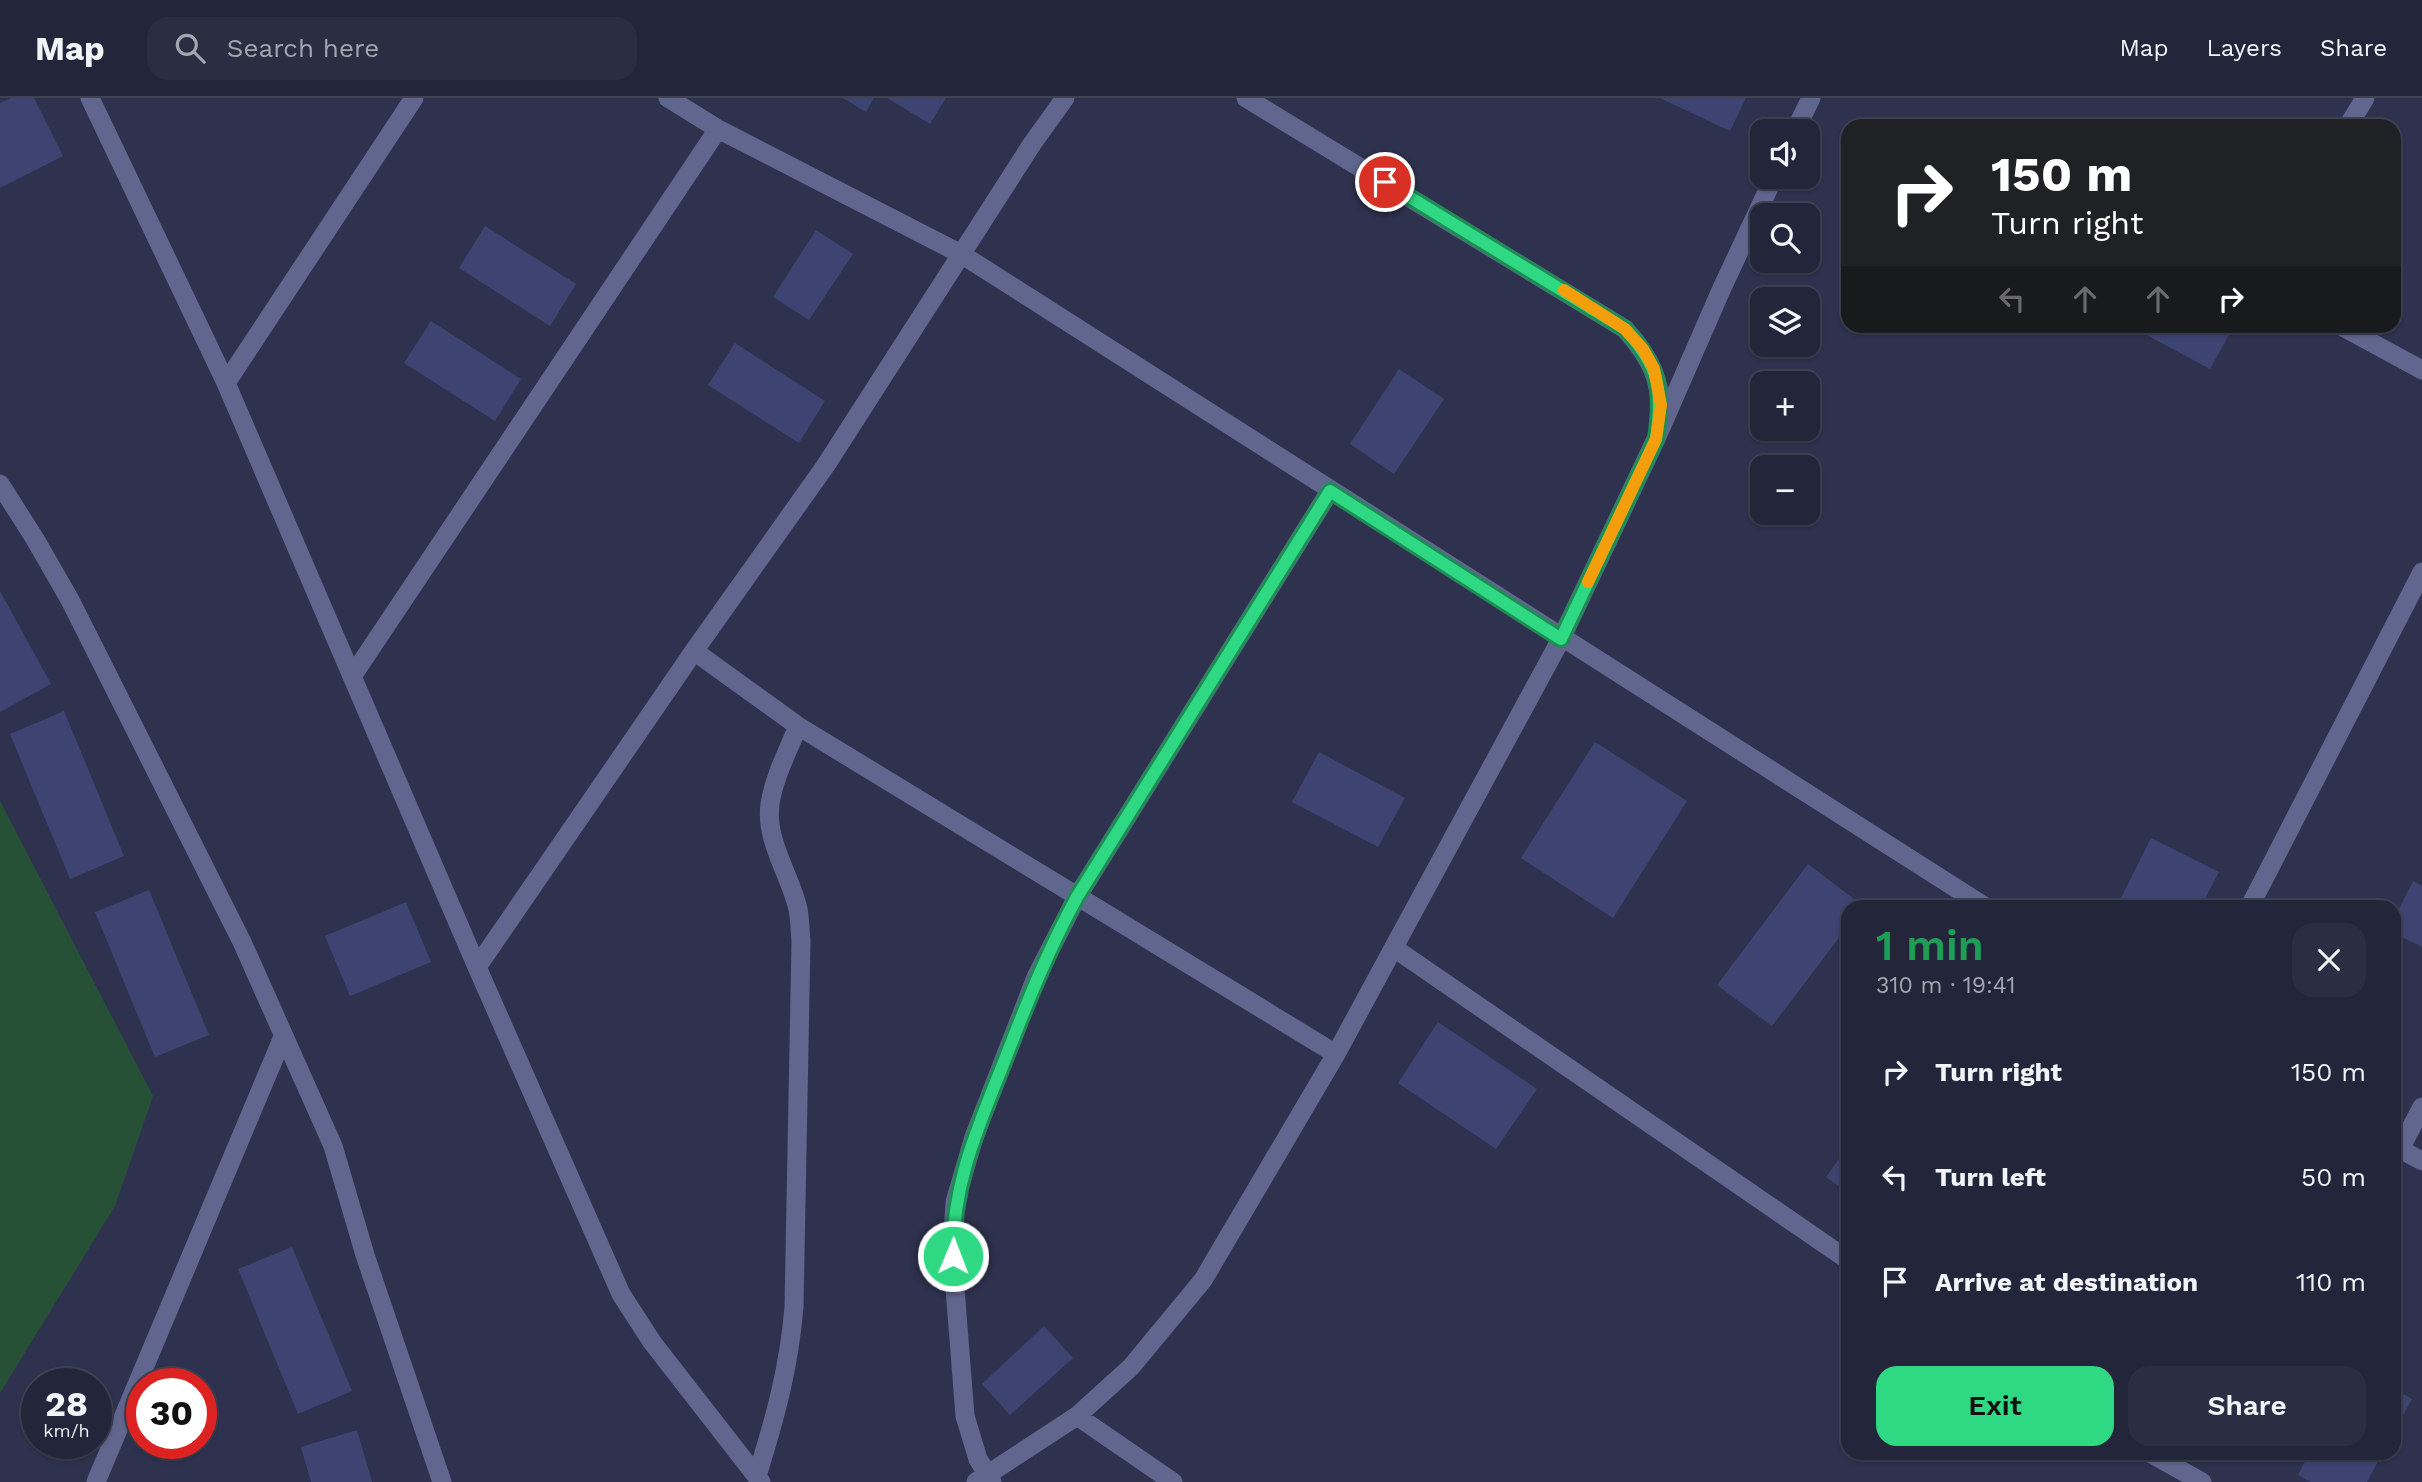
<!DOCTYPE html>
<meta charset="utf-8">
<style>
body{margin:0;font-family:"Work Sans",sans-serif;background:#2b2e42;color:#f1f3f6;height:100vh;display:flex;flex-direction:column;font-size:26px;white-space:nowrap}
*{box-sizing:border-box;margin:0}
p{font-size:23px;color:#a3a5af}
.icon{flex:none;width:38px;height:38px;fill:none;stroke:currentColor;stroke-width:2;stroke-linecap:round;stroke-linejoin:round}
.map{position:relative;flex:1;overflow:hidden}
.panel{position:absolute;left:1841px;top:802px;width:560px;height:560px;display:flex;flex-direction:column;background:#23263a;border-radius:21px;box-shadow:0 2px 5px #0004,0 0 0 2px #404354}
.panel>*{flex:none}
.banner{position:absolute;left:1841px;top:21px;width:560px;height:214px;border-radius:21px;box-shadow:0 2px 5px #0004,0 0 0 2px #404354;background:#202124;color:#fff;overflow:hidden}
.fabs{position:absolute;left:1750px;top:21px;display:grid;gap:14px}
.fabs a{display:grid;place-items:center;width:70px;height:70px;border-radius:14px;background:#23263a;box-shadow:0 2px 5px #0004,0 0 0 2px #404354;font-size:35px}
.speed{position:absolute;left:21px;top:1270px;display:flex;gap:14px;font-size:35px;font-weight:700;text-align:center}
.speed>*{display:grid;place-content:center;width:91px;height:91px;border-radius:50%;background:#23263a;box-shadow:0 2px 5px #0004,0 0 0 2px #404354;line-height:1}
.speed small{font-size:18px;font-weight:400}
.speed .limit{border:10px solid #d22;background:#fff;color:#111}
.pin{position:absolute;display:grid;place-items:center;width:60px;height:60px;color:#fff;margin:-30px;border:4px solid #fff;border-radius:50%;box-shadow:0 2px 7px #0007}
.me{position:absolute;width:77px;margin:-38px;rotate:1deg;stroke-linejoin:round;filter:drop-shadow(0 0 5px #0008)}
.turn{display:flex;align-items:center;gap:24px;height:147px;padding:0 35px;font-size:32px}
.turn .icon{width:91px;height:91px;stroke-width:2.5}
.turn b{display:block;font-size:49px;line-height:60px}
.lanes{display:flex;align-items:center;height:66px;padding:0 35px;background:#0003;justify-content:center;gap:35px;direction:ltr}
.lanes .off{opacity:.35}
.round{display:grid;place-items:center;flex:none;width:74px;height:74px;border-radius:21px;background:#2b2e42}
.headline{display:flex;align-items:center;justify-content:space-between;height:119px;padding:0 35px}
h1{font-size:42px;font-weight:600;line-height:52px;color:#1e9e55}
.button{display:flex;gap:14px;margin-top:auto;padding:14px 35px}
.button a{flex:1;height:80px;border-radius:21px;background:#2fd883;color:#111;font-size:28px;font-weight:600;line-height:80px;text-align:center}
.button a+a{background:#2b2e42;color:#f1f3f6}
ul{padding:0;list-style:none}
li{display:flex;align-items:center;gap:21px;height:105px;padding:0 35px}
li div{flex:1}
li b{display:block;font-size:26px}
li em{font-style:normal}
header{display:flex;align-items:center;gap:42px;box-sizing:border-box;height:98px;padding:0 35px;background:#23263a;border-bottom:2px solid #404354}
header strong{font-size:33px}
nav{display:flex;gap:38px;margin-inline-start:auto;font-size:24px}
.search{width:490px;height:63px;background:#2b2e42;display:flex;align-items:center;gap:18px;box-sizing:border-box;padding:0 24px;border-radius:21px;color:#a3a5af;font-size:26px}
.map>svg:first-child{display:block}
.green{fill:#265137}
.building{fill:#3e4471}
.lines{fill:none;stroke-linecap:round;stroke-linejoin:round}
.minor{stroke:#60668d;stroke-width:19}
.route-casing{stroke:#1f8c55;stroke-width:18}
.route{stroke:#2fd883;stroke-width:12}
.slow{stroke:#f59e0b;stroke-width:12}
</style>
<header>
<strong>Map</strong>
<div class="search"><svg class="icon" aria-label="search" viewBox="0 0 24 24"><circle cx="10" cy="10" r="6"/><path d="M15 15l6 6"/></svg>Search here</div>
<nav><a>Map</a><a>Layers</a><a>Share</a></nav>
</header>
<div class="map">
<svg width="2422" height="1384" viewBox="0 0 2422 1384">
<rect width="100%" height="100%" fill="#2f324e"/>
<!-- green -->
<path class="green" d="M0,703l153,295 -38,110 -115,187z"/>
<!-- building -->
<path class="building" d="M11,0h23l29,58 -63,32v-85z
M843,0h31l-8,14z
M887,0h59l-16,26z
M1660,0h86l-16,33z
M485,128l91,58 -26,42 -91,-58z
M816,132l37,24 -44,66 -36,-23z
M431,223l90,58 -26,42 -91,-58z
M2130,228h104l-24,43z
M735,245l90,58 -26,42 -91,-58z
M1399,271l45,30 -50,75 -44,-30z
M0,493l51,93 -51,28z
M64,613l60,145 -54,23 -60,-145z
M1595,644l92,59 -74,117 -92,-60z
M1319,654l86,46 -27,49 -86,-45z
M2151,740l68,34 -18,34h-84z
M1808,766l55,42h-15v20l-76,100 -55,-41z
M2413,783l9,5v61l-28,-14v-14z
M149,792l60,145 -54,22 -60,-145z
M406,804l25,60 -81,34 -25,-60z
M1438,924l99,67 -41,60 -98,-66z
M1848,1049v46l-22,-16z
M292,1149l60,144 -54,23 -60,-145z
M1044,1228l29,32 -63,57 -28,-31z
M2394,1291l18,10 -18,33z
M357,1332l15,52h-61l-10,-35z
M2310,1354h73l-16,30h-56l-13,-7z"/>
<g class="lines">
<!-- minor -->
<path class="minor" d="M90,0l136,285 251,584 144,327 31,48 109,140
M668,0l50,31 243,125 1023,652
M1246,0l379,231c25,28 39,54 34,92
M2348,28l17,-28
M1795,33l16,-33
M2341,228l81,44
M226,285l188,-285
M0,386l35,55 35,61 172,342 91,204 32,109 77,227
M694,553l104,75 538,328
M353,577l365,-546
M2250,808l172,-334
M1394,850l454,312
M477,869l217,-316 132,-186 206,-321 33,-46
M2394,1048l28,15
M2400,1051l22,-42
M1077,1318l96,66
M2148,1354l54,30
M757,1378c18,-58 32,-108 37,-169l7,-366c-1,-10 -1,-22 -3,-32 -8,-35 -33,-68 -28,-105 4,-27 18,-53 28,-78
M96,1384l187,-445
M976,1384l101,-66 54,-49 72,-87 133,-226 225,-415 95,-200 66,-151 52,-111
M992,1384l-14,-23 -13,-43 -11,-140 -1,-40 2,-34 19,-65 63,-162 40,-78 253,-406"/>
</g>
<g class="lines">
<!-- route casing -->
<g class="route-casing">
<path id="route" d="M953,1158c-1,-72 25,-129 51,-194 22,-57 44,-112 73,-165l253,-406 231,148 95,-200c7,-49 4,-72 -31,-110l-240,-147"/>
</g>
<!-- route -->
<use href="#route" class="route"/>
<!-- slow -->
<path class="slow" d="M1564,192l61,39 18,20 11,20 7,36 -5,34 -68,143"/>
</g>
</svg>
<div class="fabs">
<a><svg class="icon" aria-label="sound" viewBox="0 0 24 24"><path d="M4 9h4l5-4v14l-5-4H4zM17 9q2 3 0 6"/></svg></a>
<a><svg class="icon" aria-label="search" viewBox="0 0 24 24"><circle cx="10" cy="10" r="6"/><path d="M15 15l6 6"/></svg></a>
<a><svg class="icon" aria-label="layers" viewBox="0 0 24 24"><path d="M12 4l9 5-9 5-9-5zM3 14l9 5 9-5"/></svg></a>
<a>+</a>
<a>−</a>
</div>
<div class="speed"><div>28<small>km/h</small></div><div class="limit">30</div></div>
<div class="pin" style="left:1385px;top:84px;background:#d93025"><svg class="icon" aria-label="arrive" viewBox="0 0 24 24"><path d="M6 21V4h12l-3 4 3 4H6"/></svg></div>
<svg class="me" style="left:953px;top:1158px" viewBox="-20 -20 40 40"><circle r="17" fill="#2fd883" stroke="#fff" stroke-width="3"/><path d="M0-11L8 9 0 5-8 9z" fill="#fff"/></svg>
<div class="banner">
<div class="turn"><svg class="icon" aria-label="right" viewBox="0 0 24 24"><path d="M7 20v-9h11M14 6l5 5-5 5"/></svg><div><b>150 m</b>Turn right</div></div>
<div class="lanes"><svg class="icon off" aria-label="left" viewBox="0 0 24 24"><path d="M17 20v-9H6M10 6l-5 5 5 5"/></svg><svg class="icon off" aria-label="ahead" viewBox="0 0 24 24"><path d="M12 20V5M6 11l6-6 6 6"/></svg><svg class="icon off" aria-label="ahead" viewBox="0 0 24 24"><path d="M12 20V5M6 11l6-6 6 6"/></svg><svg class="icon" aria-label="right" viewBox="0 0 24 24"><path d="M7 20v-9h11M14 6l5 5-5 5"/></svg></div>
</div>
<section class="panel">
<div class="headline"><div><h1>1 min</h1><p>310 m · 19:41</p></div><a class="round"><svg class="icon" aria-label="close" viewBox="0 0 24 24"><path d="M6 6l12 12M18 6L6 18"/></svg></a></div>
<ul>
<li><svg class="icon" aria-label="right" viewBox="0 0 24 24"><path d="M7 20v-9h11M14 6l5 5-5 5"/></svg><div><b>Turn right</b></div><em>150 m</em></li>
<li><svg class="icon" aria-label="left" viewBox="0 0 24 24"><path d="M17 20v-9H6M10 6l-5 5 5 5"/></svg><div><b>Turn left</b></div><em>50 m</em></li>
<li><svg class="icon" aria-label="arrive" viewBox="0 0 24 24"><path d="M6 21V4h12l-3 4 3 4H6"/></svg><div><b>Arrive at destination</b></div><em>110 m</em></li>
</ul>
<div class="button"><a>Exit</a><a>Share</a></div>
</section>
</div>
